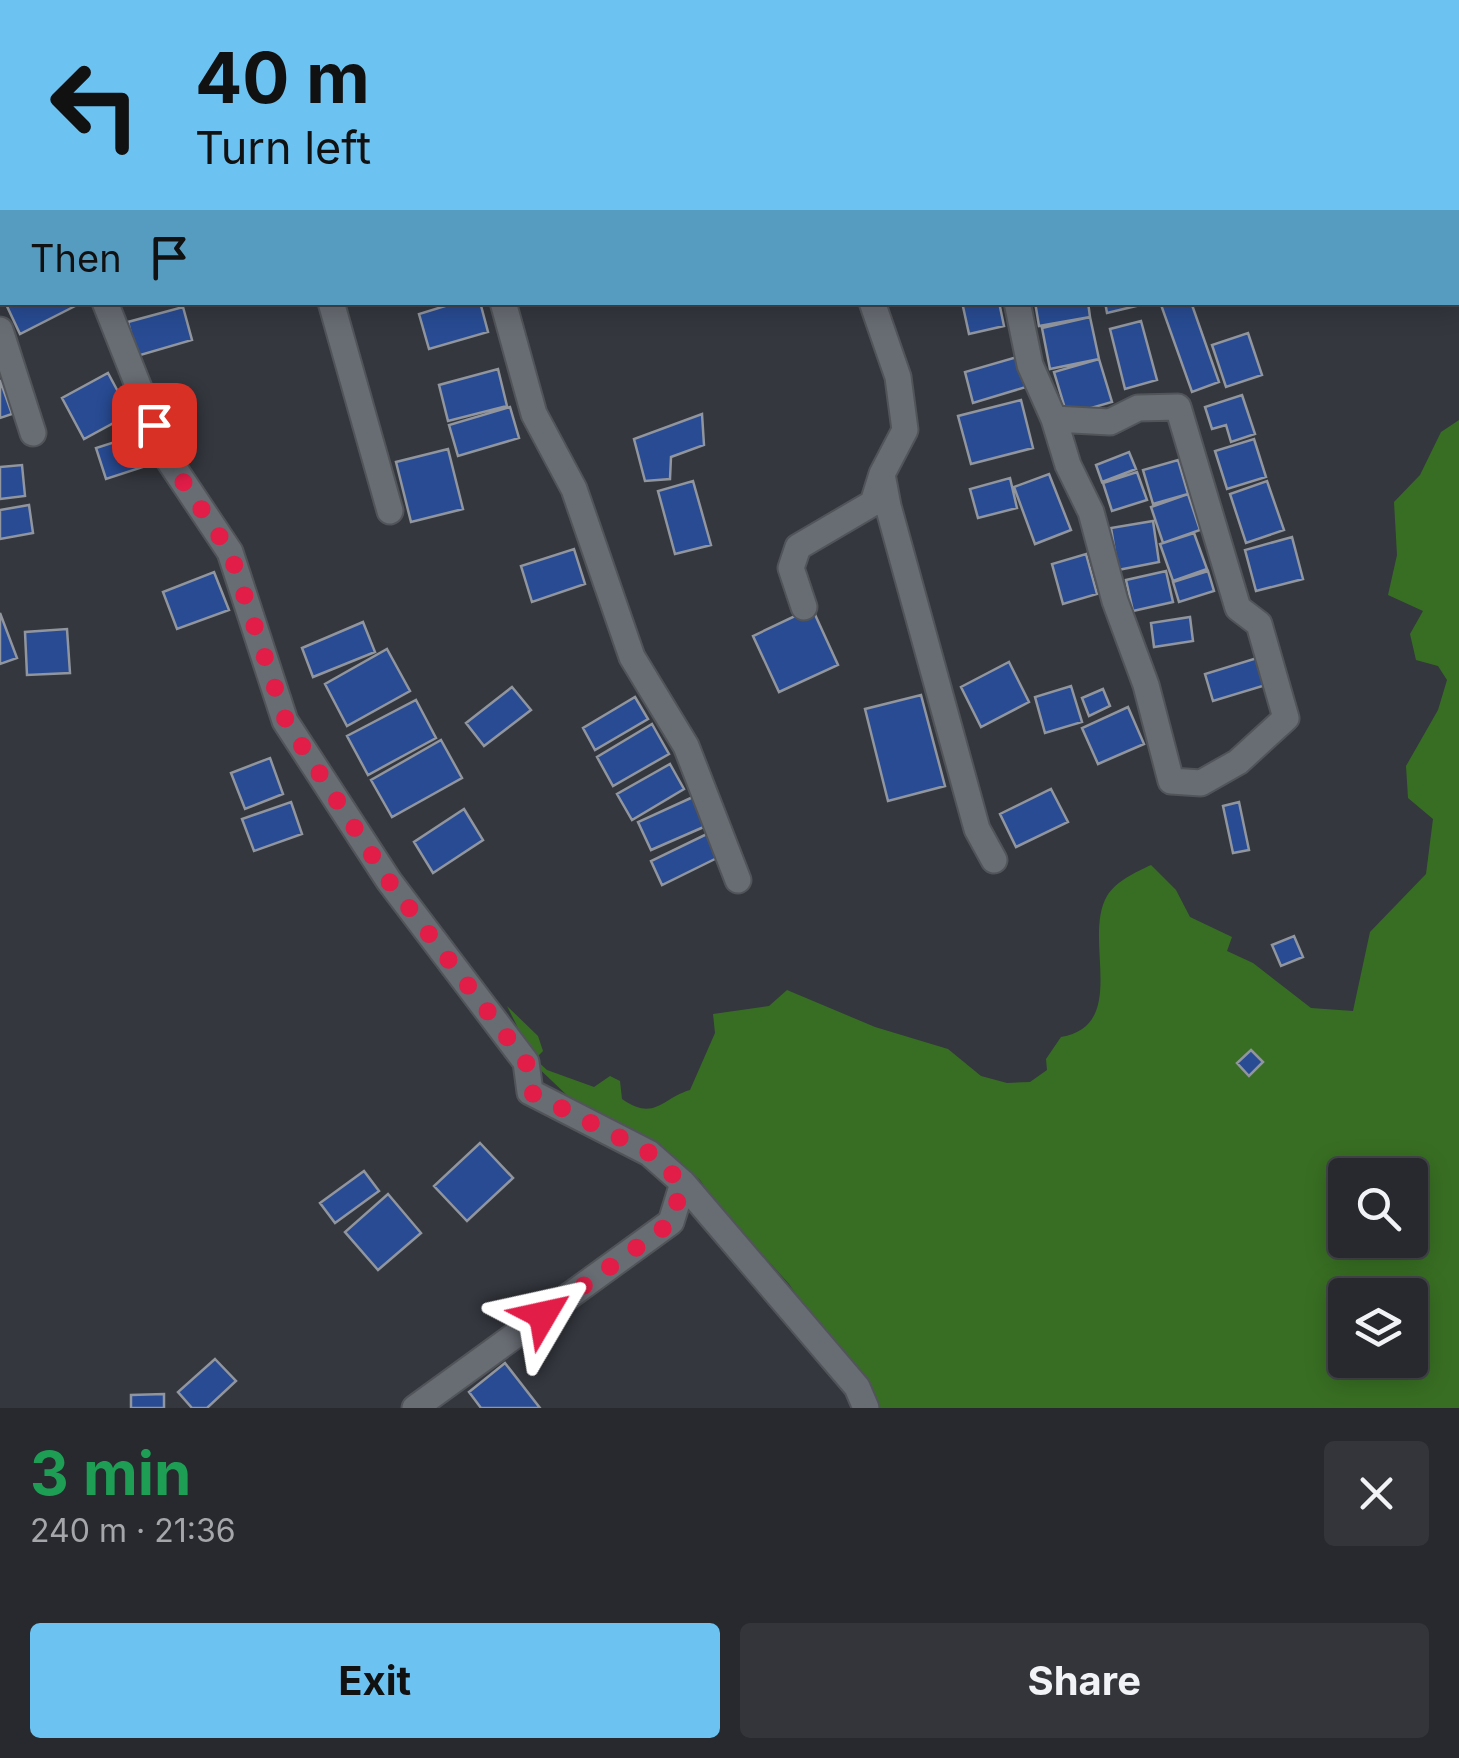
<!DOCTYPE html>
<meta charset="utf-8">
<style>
body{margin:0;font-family:Inter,sans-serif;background:#33353a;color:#f1f3f6;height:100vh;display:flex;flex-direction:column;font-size:38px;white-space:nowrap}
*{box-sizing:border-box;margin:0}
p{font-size:32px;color:#a4a6aa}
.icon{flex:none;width:55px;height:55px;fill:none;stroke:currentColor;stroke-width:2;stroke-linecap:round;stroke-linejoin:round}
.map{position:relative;height:1408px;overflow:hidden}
.panel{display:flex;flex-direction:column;background:#27292e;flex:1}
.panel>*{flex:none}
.guide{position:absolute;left:0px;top:0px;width:1460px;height:305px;box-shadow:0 5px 25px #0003,0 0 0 2px #43454a;background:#6cc3f2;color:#111;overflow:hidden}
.fabs{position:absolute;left:1328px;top:1158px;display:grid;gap:20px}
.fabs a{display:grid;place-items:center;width:100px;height:100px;border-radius:10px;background:#27292e;box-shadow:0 5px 25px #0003,0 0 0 2px #43454a;font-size:50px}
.pin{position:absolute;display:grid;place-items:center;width:85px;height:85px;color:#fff;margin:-42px;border-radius:20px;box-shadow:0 5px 15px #0006}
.me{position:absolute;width:110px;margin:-55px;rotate:54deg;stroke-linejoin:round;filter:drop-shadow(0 0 8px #0008)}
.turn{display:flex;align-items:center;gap:35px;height:210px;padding:0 30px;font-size:45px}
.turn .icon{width:130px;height:130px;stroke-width:2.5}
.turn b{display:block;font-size:70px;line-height:85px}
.then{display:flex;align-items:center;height:95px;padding:0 30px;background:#0003;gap:20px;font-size:38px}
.round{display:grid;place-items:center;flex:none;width:105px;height:105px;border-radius:10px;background:#33353a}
.overview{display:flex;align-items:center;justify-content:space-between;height:170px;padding:0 30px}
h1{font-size:60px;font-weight:700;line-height:75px;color:#1e9e55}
.action{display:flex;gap:20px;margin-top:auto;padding:20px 30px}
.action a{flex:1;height:115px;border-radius:10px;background:#6cc3f2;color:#111;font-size:40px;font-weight:700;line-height:115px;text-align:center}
.action a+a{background:#33353a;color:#f1f3f6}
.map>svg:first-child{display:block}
.green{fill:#386e23;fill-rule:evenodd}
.building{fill:#284b93;stroke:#91959d;stroke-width:2.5}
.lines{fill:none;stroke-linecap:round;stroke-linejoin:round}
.street-casing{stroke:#51555a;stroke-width:29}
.street{stroke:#686c73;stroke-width:25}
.route{stroke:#e11d48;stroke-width:18;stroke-dasharray:0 32.4}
</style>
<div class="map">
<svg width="1459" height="1408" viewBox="0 0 1459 1408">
<rect width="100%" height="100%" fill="#34373e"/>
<!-- green -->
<path class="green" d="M1459,420v988h-585l-85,-124 -74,-82 -15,-22 -20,-17 -108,-63 -42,-40 1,-6 -24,-48 31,30 5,15 -8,8 12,11 47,17 16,-11 10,5 2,18c33,23 40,-1 68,-9l25,-57 -2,-19 56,-8 18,-16 88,37 73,22 33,27 26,7 23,-1 17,-12 -1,-11 15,-22c69,-12 21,-98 46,-141 9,-15 29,-24 44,-31l25,25 14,27 42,20 -5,14 26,12 58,45 42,3 17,-79 56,-58 7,-55 -25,-21 -2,-32 32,-56 9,-30 -9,-14 -22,-6 -6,-26 13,-23 -35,-16 9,-40 -3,-53 26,-27 21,-43zM1345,1175h65v65h-65zM1345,1295h65v65h-65z"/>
<!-- building -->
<path class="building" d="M5,302h78l-63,32z
M458,302h22l8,30 -59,17 -10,-35z
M962,302h37l5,24 -35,8z
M1035,302h53l2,15 -51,9z
M1105,302h30l1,4 -29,7z
M1160,302h31l28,80 -27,10z
M183,307l9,33 -55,16 -9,-34z
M1090,317l9,42 -49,10 -8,-41z
M1141,321l16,59 -32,9 -15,-60z
M1248,333l14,42 -36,12 -14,-42z
M1017,357l9,30 -53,16 -8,-31z
M1099,359l13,43 -45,13 -13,-43z
M498,369l9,37 -59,15 -9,-36z
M108,373l22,41 -46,25 -22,-41z
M0,380l12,34 -12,4z
M1242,395l13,39 -24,8 -5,-17 -14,4 -7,-22z
M1021,400l12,48 -62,16 -13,-48z
M510,407l9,31 -61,18 -9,-31z
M702,414l2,31 -33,12 -1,22 -25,2 -11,-42z
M140,434l9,31 -43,14 -10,-31z
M1254,439l12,38 -39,12 -12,-38z
M448,449l15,60 -52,13 -15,-60z
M1129,452l7,17 -34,13 -6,-17z
M1178,460l10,34 -35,10 -10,-34z
M22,465l3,31 -25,3v-32z
M1137,472l10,28 -35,11 -9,-28z
M1049,474l22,56 -36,14 -21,-57z
M1010,478l7,30 -39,10 -8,-29z
M693,481l18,64 -36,9 -17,-63z
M1267,481l17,49 -38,13 -16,-49z
M1188,494l12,36 -37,13 -12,-36z
M29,505l4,28 -33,6v-29z
M1153,521l6,41 -41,8 -7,-42z
M1194,533l13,36 -34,12 -13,-37z
M1292,537l11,42 -47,12 -11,-41z
M574,549l11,35 -53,18 -11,-36z
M1086,554l11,40 -34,10 -11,-40z
M1166,571l7,31 -40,9 -7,-31z
M1208,571l6,20 -35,11 -6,-20z
M214,572l15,38 -52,19 -14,-37z
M812,608l26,57 -59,27 -26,-56z
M0,613l17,45 -17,6z
M1190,617l3,24 -39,6 -3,-24z
M363,622l12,30 -62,25 -11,-29z
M67,629l3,44 -43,2 -2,-43z
M387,649l23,42 -63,35 -22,-42z
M1257,658l9,27 -53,16 -8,-27z
M1009,662l20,40 -48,25 -20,-40z
M1071,686l11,36 -37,11 -10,-36z
M512,687l19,23 -47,36 -18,-23z
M1103,689l7,17 -21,10 -7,-18z
M921,695l24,91 -57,15 -23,-92z
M635,697l13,22 -53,31 -12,-22z
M416,700l20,38 -68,37 -21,-39z
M1128,707l16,37 -46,20 -16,-36z
M652,724l17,30 -56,32 -16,-29z
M441,740l21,38 -70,39 -21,-37z
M270,758l13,36 -38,15 -14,-36z
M670,764l14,25 -52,31 -15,-26z
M1051,789l17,33 -52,25 -16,-33z
M693,797l13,29 -55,24 -13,-28z
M291,802l11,32 -48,17 -12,-32z
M1239,802l10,48 -16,3 -10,-47z
M464,809l19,31 -50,33 -19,-31z
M711,832l12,23 -61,30 -11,-24z
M1294,936l9,21 -22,9 -9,-21z
M1251,1050l12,12 -14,14 -12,-13z
M480,1143l33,35 -46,43 -33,-35z
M364,1171l15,20 -44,32 -15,-20z
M388,1194l33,39 -43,37 -33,-38z
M215,1359l21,22 -29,27h-15l-14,-16z
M505,1363l35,45h-59l-12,-16z
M164,1394v14h-33v-13z"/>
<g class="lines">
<!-- street casing -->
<g class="street-casing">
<path id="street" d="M198,0l1,2
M374,0l1,2
M760,0l1,2
M945,2l1,-2
M0,41l2,6
M105,302l61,154 64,96 55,169 104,160 137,181 4,30 119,61 34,30 -12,39 -256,186
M331,302l59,209
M503,302l31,112 40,75 58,168 54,89 52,134
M872,302l26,75 7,53 -23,44 6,32 89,323 17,31
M1017,302l13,63 24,54 14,46 23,47 24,89 31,84 25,96 30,2 37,-21 48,-44 -27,-94 -21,-16 -60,-201 -40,1 -28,14 -56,-3
M0,330l33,103
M804,607l-13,-39 7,-21 75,-44 9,-29
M683,1183l174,204 9,21"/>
</g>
<!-- street -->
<use href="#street" class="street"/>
</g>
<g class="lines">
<!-- route -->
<path class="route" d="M154,425l12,31 64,96 56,169 102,159 138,182 4,30 118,60 34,31 -10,39 -129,93"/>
</g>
</svg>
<div class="fabs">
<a><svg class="icon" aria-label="search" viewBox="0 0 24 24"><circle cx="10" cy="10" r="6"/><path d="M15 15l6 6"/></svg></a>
<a><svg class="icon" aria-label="layers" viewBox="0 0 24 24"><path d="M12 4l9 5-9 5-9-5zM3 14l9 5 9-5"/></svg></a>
</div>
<div class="pin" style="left:154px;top:425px;background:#d93025"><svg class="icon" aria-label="arrive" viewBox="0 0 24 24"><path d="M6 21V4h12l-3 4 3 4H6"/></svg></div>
<svg class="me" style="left:543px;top:1315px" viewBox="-20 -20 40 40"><path d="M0-17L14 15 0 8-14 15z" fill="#e11d48" stroke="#fff" stroke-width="4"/></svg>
<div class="guide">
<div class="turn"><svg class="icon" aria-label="left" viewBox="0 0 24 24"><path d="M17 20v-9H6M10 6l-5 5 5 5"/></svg><div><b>40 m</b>Turn left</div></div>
<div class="then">Then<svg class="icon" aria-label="arrive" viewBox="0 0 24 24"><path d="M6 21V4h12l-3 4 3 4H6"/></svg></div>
</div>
</div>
<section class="panel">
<div class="overview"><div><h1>3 min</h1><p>240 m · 21:36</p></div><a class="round"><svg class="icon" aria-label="close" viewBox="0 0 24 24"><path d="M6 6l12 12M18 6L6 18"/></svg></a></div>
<div class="action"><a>Exit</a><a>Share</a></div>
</section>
